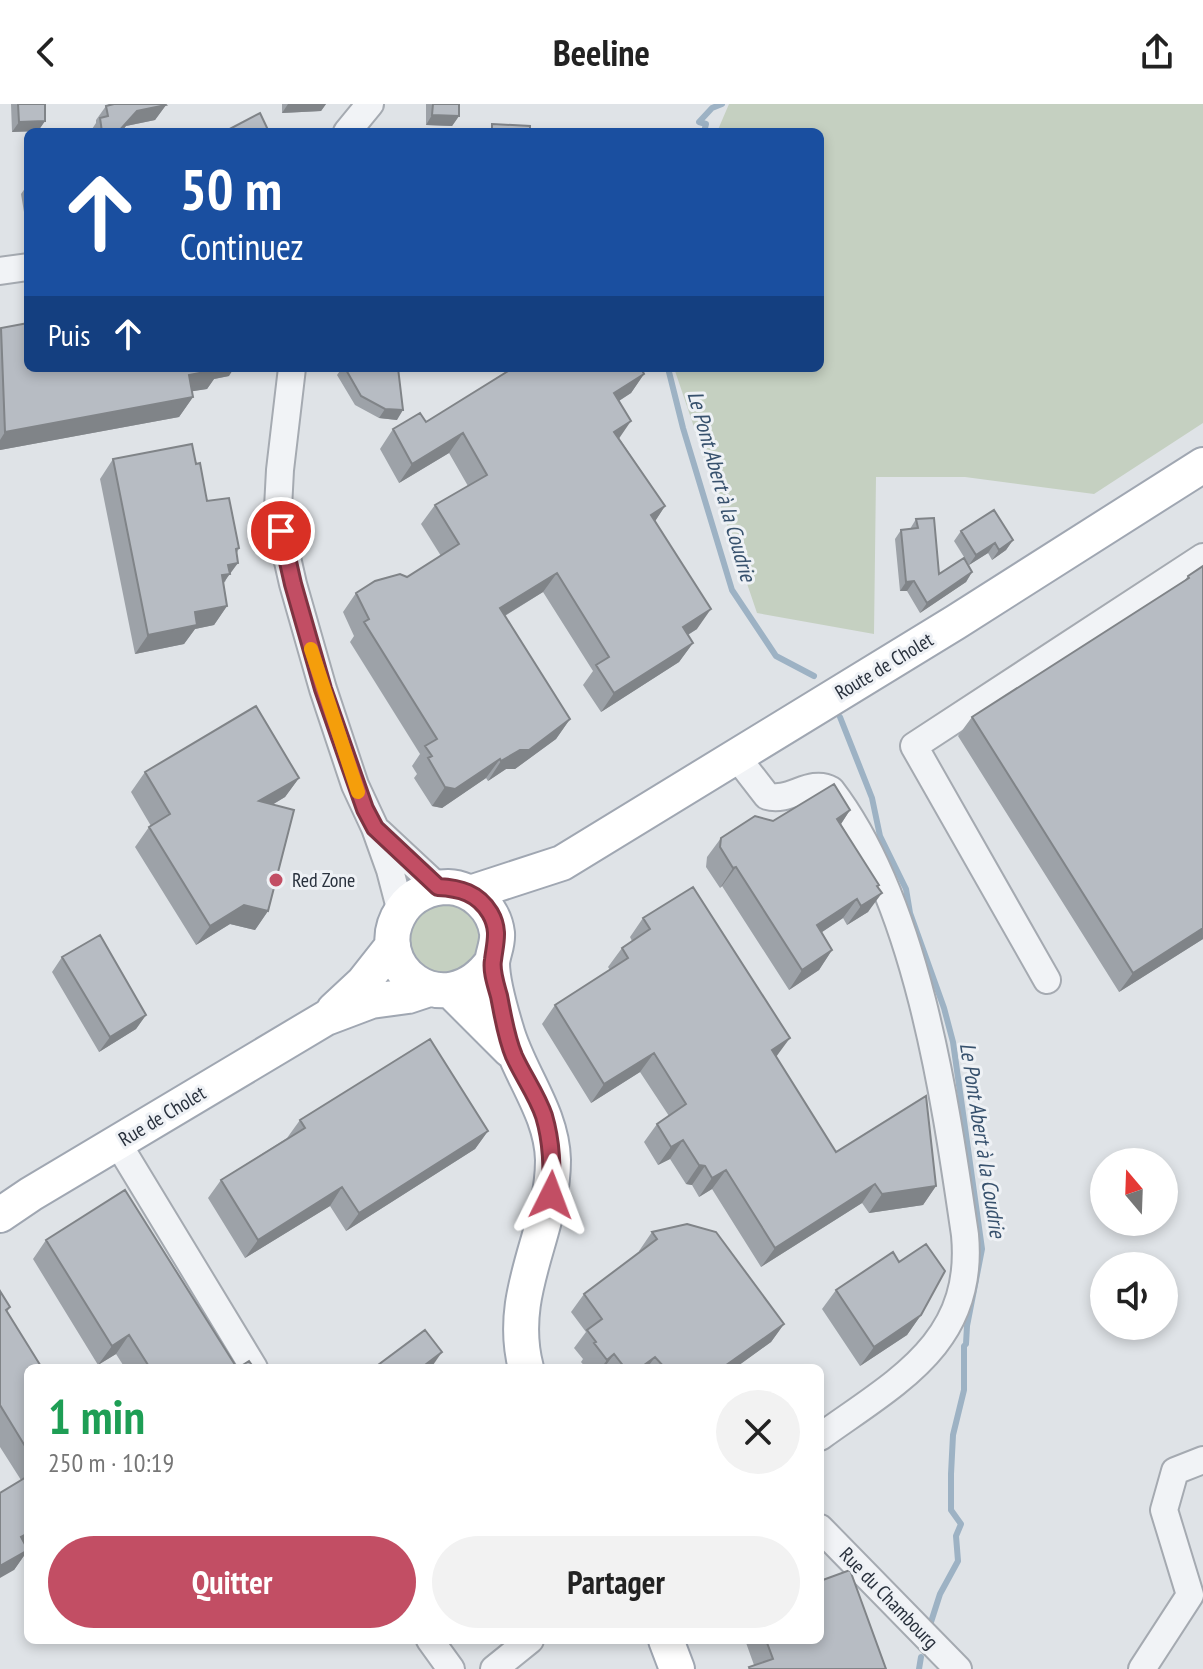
<!DOCTYPE html>
<html lang="fr">
<meta charset="utf-8">
<style>
body{margin:0;font-family:"PT Sans Narrow",sans-serif;background:#f2f2f2;color:#222;height:100vh;display:flex;flex-direction:column;font-size:30px;white-space:nowrap}
*{box-sizing:border-box;margin:0}
p{font-size:26px;color:#767676}
.icon{flex:none;width:44px;height:44px;fill:none;stroke:currentColor;stroke-width:2;stroke-linecap:round;stroke-linejoin:round}
.map{position:relative;flex:1;overflow:hidden}
.drawer{position:absolute;left:24px;top:1260px;width:800px;height:280px;display:flex;flex-direction:column;background:#fff;border-radius:12px;box-shadow:0 4px 12px #0003}
.drawer>*{flex:none}
.guide{position:absolute;left:24px;top:24px;width:800px;height:244px;border-radius:12px;box-shadow:0 4px 12px #0003;background:#1a4fa0;color:#fff;overflow:hidden}
.needle{width:52px;rotate:341deg}
.controls{position:absolute;left:1090px;top:1044px;display:grid;gap:16px}
.controls a{display:grid;place-items:center;width:88px;height:88px;border-radius:50%;background:#fff;box-shadow:0 4px 12px #0003;font-size:40px}
.pin{position:absolute;display:grid;place-items:center;width:68px;height:68px;color:#fff;margin:-34px;border:4px solid #fff;border-radius:50%;box-shadow:0 2px 8px #0007}
.me{position:absolute;width:88px;margin:-44px;rotate:3deg;stroke-linejoin:round;filter:drop-shadow(0 0 6px #0008)}
.turn{display:flex;align-items:center;gap:28px;height:168px;padding:0 24px;font-size:36px}
.turn .icon{width:104px;height:104px;stroke-width:2.5}
.turn b{display:block;font-size:56px;line-height:68px}
.then{display:flex;align-items:center;height:76px;padding:0 24px;background:#0003;gap:16px;font-size:30px}
.round{display:grid;place-items:center;flex:none;width:84px;height:84px;border-radius:42px;background:#f2f2f2}
.headline{display:flex;align-items:center;justify-content:space-between;height:136px;padding:0 24px}
h1{font-size:48px;font-weight:700;line-height:60px;color:#1e9e55}
.cta{display:flex;gap:16px;margin-top:auto;padding:16px 24px}
.cta a{flex:1;height:92px;border-radius:48px;background:#c24e64;color:#fff;font-size:32px;font-weight:700;line-height:92px;text-align:center}
.cta a+a{background:#f2f2f2;color:#222}
header{display:flex;justify-content:space-between;align-items:center;height:104px;padding:0 24px;background:#fff;font-size:36px;font-weight:700}
.map>svg:first-child{display:block}
.green{fill:#c5d0c1}
.lines{fill:none;stroke-linecap:round;stroke-linejoin:round}
.stream{stroke:#9db2c4;stroke-width:6}
.minor-casing{stroke:#a5aab1;stroke-width:30}
.major-casing{stroke:#a0a7b2;stroke-width:38}
.minor{stroke:#f1f3f6;stroke-width:26}
.major{stroke:#fff;stroke-width:34}
.wall{fill:#9da2a8}
.shaded-wall{fill:#808488}
.building{fill:#b7bcc3;stroke:#808488;stroke-width:2}
.route-casing{stroke:#7e3341;stroke-width:20}
.route{stroke:#c24e64;stroke-width:14}
.slow{stroke:#f59e0b;stroke-width:14}
.poi-dot{fill:#c24e64;stroke:#eef1f5;stroke-width:3}
.labels{text-anchor:middle;dominant-baseline:central;stroke-width:6;stroke-linejoin:round;paint-order:stroke}
.street-label{font-size:20px;fill:#29313d;stroke:#eef1f5}
.poi-label{font-size:20px;fill:#29313d;stroke:#eef1f5;text-anchor:start}
.water-label{font-size:22px;font-style:italic;fill:#37516d;stroke:#eef1f5}
</style>
<header><svg class="icon" aria-label="back" viewBox="0 0 24 24"><path d="M15 5l-7 7 7 7"/></svg>Beeline<svg class="icon" aria-label="share" viewBox="0 0 24 24"><path d="M12 15V3M7 8l5-5 5 5M5 13v7h14v-7"/></svg></header>
<div class="map">
<svg width="1203" height="1565" viewBox="0 0 1203 1565">
<rect width="100%" height="100%" fill="#dfe3e7"/>
<!-- green -->
<path class="green" d="M729,0h474v319l-109,71 -129,-17h-89l-2,157 -117,-21 -83,-245h146v-236h-103z
M427,796l42,4 18,38 -25,35 -39,-1 -20,-46z"/>
<g class="lines">
<!-- stream -->
<path class="stream" d="M704,28l2,-8 -7,-2 13,-14 10,-4
M668,264l15,60 49,162 44,66 38,20
M840,613l32,81 8,38 26,53 4,24 34,95 9,34 29,207 -15,77 -1,18 -2,2v44l-11,45 -2,39v36l10,14 -5,12 2,25 -18,33 -9,28
M919,1565l2,-12"/>
<!-- minor casing -->
<g class="minor-casing">
<path id="minor" d="M347,28l23,-28
M0,167l28,-4
M292,264l-12,102 -2,38 3,23 12,53 30,105 32,96 20,43 15,42 11,42
M736,652l31,40c23,7 43,-18 64,-6 86,112 114,308 134,445 10,108 -69,147 -145,202
M379,728l59,55
M1047,876l-133,-234 289,-189
M117,1038l137,226
M820,1424l138,141
M430,1536l21,29
M494,1565l36,-29
M1142,1565l48,-74 -26,-85 11,-39 28,-11"/>
</g>
<!-- major casing -->
<g class="major-casing">
<path id="major" d="M470,789l92,-30 394,-241 247,-157
M492,858c-48,66 -127,3 -90,-52 10,-15 28,-23 46,-23 25,1 46,22 49,46 1,11 -4,20 -5,30 0,20 8,46 14,66 12,44 46,83 47,131 0,73 -47,132 -27,208
M451,887l59,59
M334,906l29,-27 30,-38
M0,1111l31,-21 295,-176 45,-17 37,-5 21,-7
M666,1536l11,29"/>
</g>
<!-- minor -->
<use href="#minor" class="minor"/>
<!-- major -->
<use href="#major" class="major"/>
</g>
<!-- wall -->
<path class="wall" d="M11,0h34v17l-7,10 -26,1z
M109,0h56l1,1 -11,15 -29,6 -5,6h-31l6,-9v-3l10,-14z
M282,0h44l-5,7 -39,2z
M426,0h33v12l-7,10 -26,-1z
M28,80v40h-2l-5,-30z
M0,225l229,47 -15,3 -7,10 -15,2 1,6 -14,20 -179,33z
M342,264h56l-1,52 -18,-2 -24,-13 -18,-30z
M644,270l-13,19 -12,8v37l46,68 -10,15 42,108 -9,6 5,8 -14,19 -78,50 -18,-27 10,-14 -50,-79 -38,24 65,103 -14,20 -41,30h-9l-18,12 -2,-3 -44,30 -10,-2 -18,-28 3,-4 -5,-8 8,-12 -70,-112 4,-6 -11,-24 13,-19 51,-16 34,-21 -20,-32 14,-19 33,-19 -19,-33 -50,30 -19,-34 13,-20z
M113,355l83,5 11,37 32,47 -14,34 -2,1 4,23 -13,19 -19,4 -11,15 -49,10 -35,-175z
M916,415l23,55 33,-2 -6,10 -46,31 -13,-22h-7l-5,-52 6,-9 9,-1z
M961,427l52,9 -7,10 -14,10 -4,-7 -19,12 -15,-24z
M1203,462v373l-84,53 -161,-256 14,-19 212,-136 4,-5z
M145,668l154,6 -14,19 -13,8 -4,106 -13,19 -25,-6 -34,21 -61,-98 14,-20 2,-1 -20,-34z
M850,706l-9,14 37,63 -10,25 -21,13 -4,-7 -21,14 10,18 -13,20 -30,20 -67,-104 -2,2 -14,-21 1,-10 14,-19 52,-17z
M643,814l133,139 60,95 100,34 -13,19 -54,8 -7,-10 -101,64 -49,-78 -13,8 -7,-12 -6,-1 -16,-25 -12,6 -14,-23 13,-18 12,-8 -29,-44 -49,31 -49,-79 13,-19 55,-35 -2,-3 14,-19 10,-7 -2,-4z
M62,853l84,58 -10,14 -37,23 -47,-80z
M300,1016l188,11 -13,18 -129,82 -16,-25 -85,52 -37,-60 13,-18 66,-42z
M652,1128l132,92 -13,18 -36,26h-149l-5,-6 2,-3 -9,-11 12,-16 -15,-20 13,-18 56,-42 -1,-1z
M46,1136l191,128h-112l-9,-14 -18,11 -65,-106z
M899,1158l22,53 -14,20 -47,31 -38,-57 14,-19z
M0,1187l10,16 -3,5 21,56v176l-3,2 3,4 -14,20 7,-90 -21,-33z
M745,1536h75l66,29h-138l1,-2 5,-2z"/>
<!-- shaded-wall -->
<path class="shaded-wall" d="M288,0h38l-5,7 -39,2z
M166,1l-11,15 -29,6 -5,6h-3l19,-21z
M432,11l27,1 -7,10 -26,-1z
M45,17l-7,10 -26,1 7,-10z
M214,264h20l-5,8 -15,3 -7,10 -32,5 14,-19z
M644,270l-13,19 -31,20 14,-20z
M193,293l-14,20 -179,33v-10l5,-8z
M385,305l18,1 -6,10 -18,-2z
M631,317l-13,19 -4,-8z
M463,329l-14,20 -50,30 13,-19z
M665,402l-13,20 -1,-11z
M1013,436l-7,10 -14,10 7,-10z
M995,439l-7,10 -19,12 7,-10z
M238,459l-22,30 -8,2 20,-30z
M972,468l-6,10 -46,31 7,-10z
M557,469l-14,19 -57,35 14,-19z
M914,477l-7,10h-7l6,-9z
M227,502l-13,19 -19,4 -11,15 -49,10 13,-19 47,-23z
M711,505l-14,20 -28,17 14,-19z
M693,539l-14,19 -78,50 13,-19z
M570,615l-14,20 -41,30h-9l-18,12 13,-20z
M500,655l-14,19 -44,30 -10,-2 13,-19z
M299,674l-14,19 -40,24 14,-20z
M850,706l-13,20v-11z
M736,763l-14,19 -2,2 13,-20z
M879,781l-11,17 14,-9 -14,19 -21,13 14,-19z
M857,795l-14,19 -39,26 13,-19z
M244,801l24,6 -13,19 -25,-6 -34,21 14,-19z
M1203,824v11l-84,53 14,-19z
M832,846l-13,20 -30,20 13,-20z
M146,911l-10,14 -37,23 11,-15z
M790,934l-14,19 -4,-7z
M654,949l-14,19 -49,31 13,-19z
M488,1027l-13,18 -129,82 13,-18z
M683,1036l-13,19 -12,6 13,-18z
M699,1061l6,1 -13,19 -6,-1z
M726,1066l-14,19 -13,8 13,-19z
M875,1080l-13,19 -101,64 14,-19z
M936,1082l-13,19 -54,8 13,-19z
M342,1083l-12,19 -85,52 13,-18z
M921,1211l-14,20 -47,31 14,-19z
M784,1220l-13,18 -36,26h-13z
M129,1231l-13,19 -18,11 14,-19z
M442,1248l-11,16h-10z
M614,1250l-10,14h-3l6,-8z
M655,1253l-8,11h-7z
M28,1429v11l-20,13 13,-20z
M28,1446l-14,20 -14,8v-12z"/>
<!-- building -->
<path class="building" d="M18,0h27v17l-26,1z
M114,0h51l1,1 -29,6 -19,21h-16l-2,-14 8,-2 -2,-10z
M433,0h26v12l-27,-1z
M260,9l9,19h-45z
M492,20l38,2v6h-38z
M28,219v45h192v1l-31,6 4,22 -188,35 -4,-104z
M345,264h53l5,42 -18,-1 -24,-13z
M513,264h128l3,6 -30,19 17,28 -17,11 51,74 -14,9 60,94 -28,18 10,16 -79,50 -18,-28 13,-8 -52,-84 -57,35 70,111 -41,31h-9l-19,11 -1,-2 -45,30 -10,-2 -17,-29 4,-2 -7,-10 12,-7 -73,-117 5,-3 -13,-26 19,-12 25,-7 7,3 52,-33 -24,-39 52,-30 -24,-42 -51,31 -19,-35 27,-16 6,9z
M192,340l4,20 4,-1 7,38 22,-3 10,50 -3,1 2,14 -10,2 2,9 -8,1 5,31 -32,6 2,13 -49,10 -35,-176z
M994,406l19,30 -14,10 -4,-7 -19,12 -15,-24z
M934,414l5,56 25,-16 8,14 -45,31 -13,-22 -8,1 -5,-52 17,-2 -2,-9z
M1203,462v362l-70,45 -161,-256 217,-139 -1,-2z
M256,602l43,72 -40,23 35,9 -26,101 -24,-6 -34,21 -61,-99 21,-13 -25,-42z
M834,680l16,26 -13,9 42,66 -2,1 5,7 -21,13 -4,-7 -40,26 15,25 -30,20 -66,-103 -3,1 -13,-21 1,-9 34,-22 18,5z
M693,783l97,151 -18,12 64,102 90,-56 10,90 -54,8 -7,-10 -100,64 -49,-78 -14,8 -7,-12 -6,-1 -16,-25 -12,7 -14,-23 29,-20 -32,-51 -50,31 -49,-79 73,-47 -6,-10 28,-19 -7,-11z
M100,831l46,80 -36,22 -48,-80z
M430,935l58,92 -129,82 -17,-26 -84,53 -37,-60 84,-52 -5,-8z
M125,1086l112,178h-87l-21,-33 -17,11 -66,-106z
M687,1120l29,8 68,92 -62,44h-57l-10,-11 -15,11h-15l-11,-14 -7,6 -13,-17 2,-1 -9,-12 15,-11 -18,-25 73,-55 -5,-7z
M926,1140l19,27 -24,44 -47,32 -38,-57 57,-38 6,10z
M0,1187l10,16 -4,3 36,58h-14v83l-28,-46z
M425,1226l17,22 -21,16h-47z
M249,1257l5,7h-16z
M28,1372v57l-7,4 7,13 -28,16v-73z
M850,1466l36,99h-136l-1,-2 24,-8 -7,-19h54v-59z"/>
<g class="lines">
<!-- route casing -->
<g class="route-casing">
<path id="route" d="M281,427l12,53 30,105 42,120 10,19 63,59c22,1 40,6 52,26 10,17 5,30 3,47 -2,11 3,25 6,36 4,20 7,41 15,60 9,20 23,39 30,60 8,27 8,52 7,79"/>
</g>
<!-- route -->
<use href="#route" class="route"/>
<!-- slow -->
<path class="slow" d="M311,545l47,143"/>
</g>
<!-- markers -->
<circle class="poi-dot" cx="276" cy="776" r="8"/>
<g class="labels">
<!-- street labels -->
<g class="street-label">
<text transform="translate(884 562) rotate(-31)">Route de Cholet</text>
<text transform="translate(162 1012) rotate(-31)">Rue de Cholet</text>
<text transform="translate(889 1494) rotate(46)">Rue du Chambourg</text>
</g>
<!-- poi labels -->
<g class="poi-label">
<text x="292" y="776">Red Zone</text>
</g>
<!-- water labels -->
<g class="water-label">
<text transform="translate(722 382) rotate(74)">Le Pont Abert à la Coudrie</text>
<text transform="translate(983 1036) rotate(81)">Le Pont Abert à la Coudrie</text>
</g>
</g>
</svg>
<div class="controls">
<a><svg class="needle" viewBox="-14 -14 28 28"><path d="M0-13l5 13h-10z" fill="#e53935"/><path d="M0 13l5-13h-10z" fill="#767676"/></svg></a>
<a><svg class="icon" aria-label="sound" viewBox="0 0 24 24"><path d="M4 9h4l5-4v14l-5-4H4zM17 9q2 3 0 6"/></svg></a>
</div>
<div class="pin" style="left:281px;top:427px;background:#d93025"><svg class="icon" aria-label="arrive" viewBox="0 0 24 24"><path d="M6 21V4h12l-3 4 3 4H6"/></svg></div>
<svg class="me" style="left:551px;top:1091px" viewBox="-20 -20 40 40"><path d="M0-17L14 15 0 8-14 15z" fill="#c24e64" stroke="#fff" stroke-width="4"/></svg>
<div class="guide">
<div class="turn"><svg class="icon" aria-label="ahead" viewBox="0 0 24 24"><path d="M12 20V5M6 11l6-6 6 6"/></svg><div><b>50 m</b>Continuez</div></div>
<div class="then">Puis<svg class="icon" aria-label="ahead" viewBox="0 0 24 24"><path d="M12 20V5M6 11l6-6 6 6"/></svg></div>
</div>
<section class="drawer">
<div class="headline"><div><h1>1 min</h1><p>250 m · 10:19</p></div><a class="round"><svg class="icon" aria-label="close" viewBox="0 0 24 24"><path d="M6 6l12 12M18 6L6 18"/></svg></a></div>
<div class="cta"><a>Quitter</a><a>Partager</a></div>
</section>
</div>
